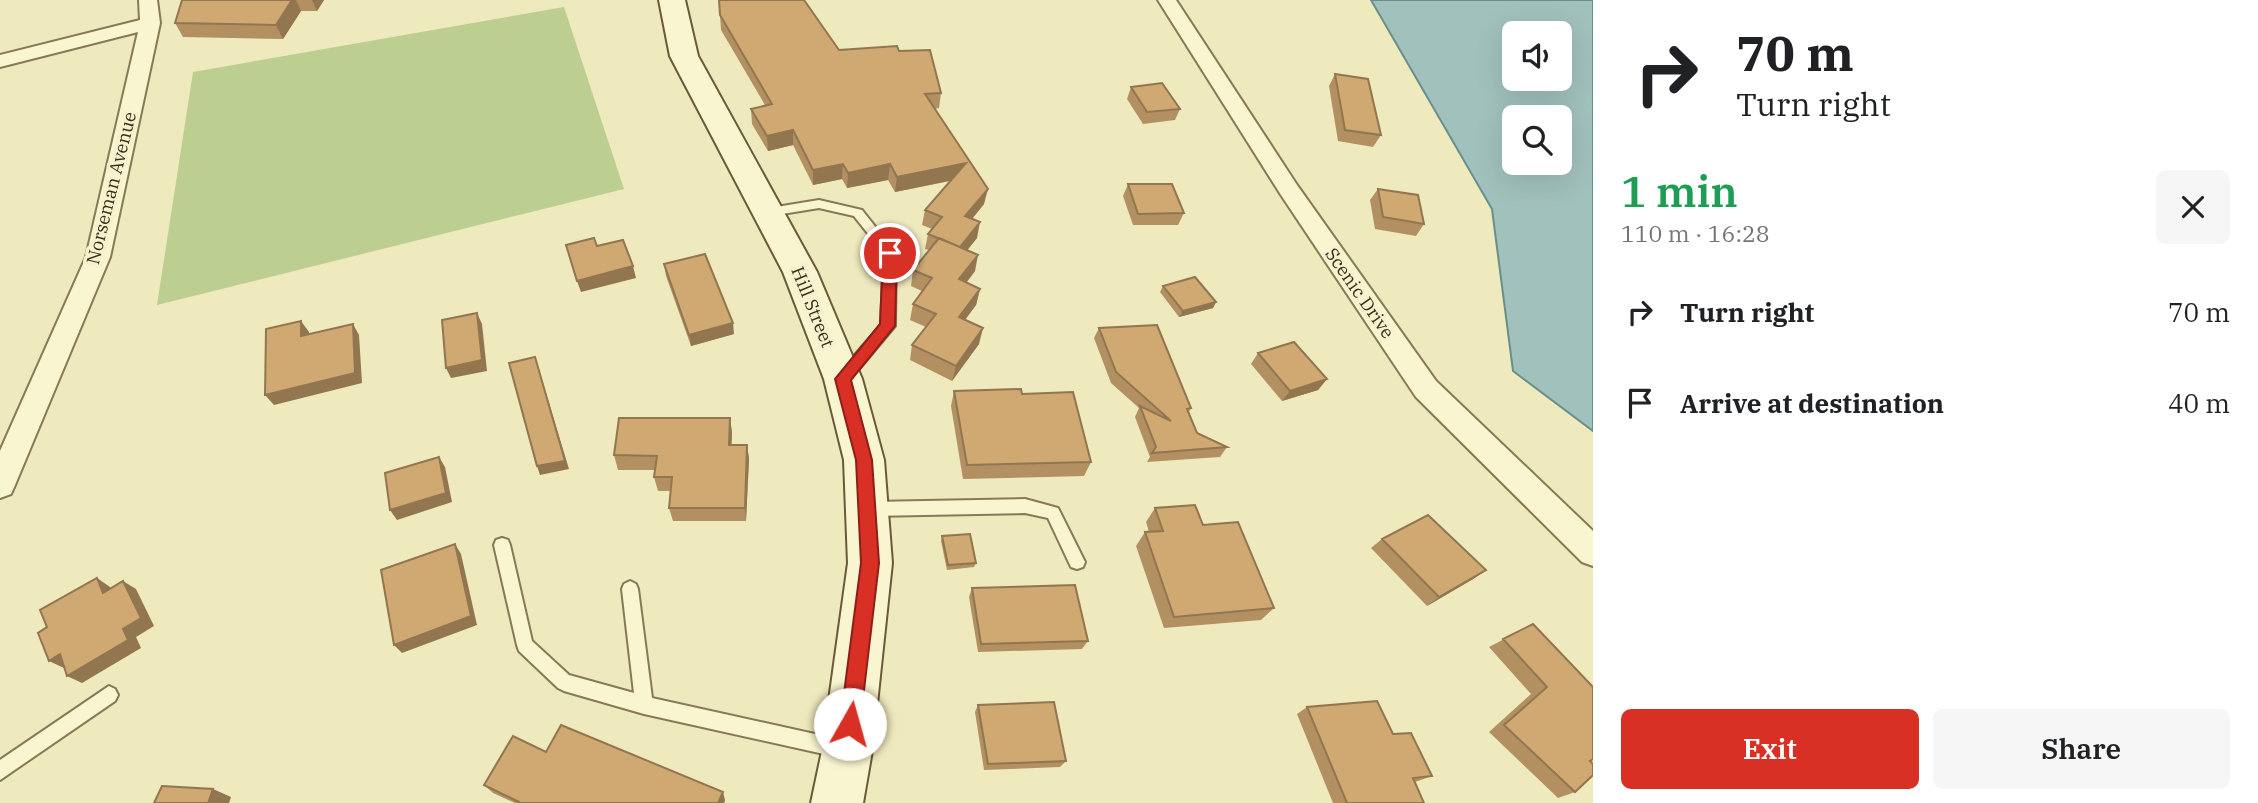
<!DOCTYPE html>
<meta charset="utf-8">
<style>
body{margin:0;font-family:"IBM Plex Serif",serif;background:#f6f6f6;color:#202124;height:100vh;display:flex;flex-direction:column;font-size:26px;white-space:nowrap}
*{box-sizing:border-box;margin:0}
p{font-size:23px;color:#757577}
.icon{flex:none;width:38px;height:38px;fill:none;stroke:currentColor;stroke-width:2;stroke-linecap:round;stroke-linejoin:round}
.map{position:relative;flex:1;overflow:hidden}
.panel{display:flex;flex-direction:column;background:#fff;width:665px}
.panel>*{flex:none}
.guide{background:#fff;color:#202124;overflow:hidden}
.fabs{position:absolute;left:1502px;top:21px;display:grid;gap:14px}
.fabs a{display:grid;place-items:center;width:70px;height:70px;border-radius:10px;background:#fff;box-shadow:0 7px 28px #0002;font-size:35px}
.pin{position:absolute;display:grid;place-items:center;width:60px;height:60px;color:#fff;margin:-30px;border:4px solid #fff;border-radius:50%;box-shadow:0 2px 7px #0007}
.me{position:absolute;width:77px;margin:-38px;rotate:7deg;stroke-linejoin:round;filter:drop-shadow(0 0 5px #0008)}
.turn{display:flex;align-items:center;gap:24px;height:147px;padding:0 28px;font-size:32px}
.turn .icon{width:91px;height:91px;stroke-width:2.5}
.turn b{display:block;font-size:49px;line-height:60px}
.round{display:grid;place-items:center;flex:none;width:74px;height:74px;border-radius:10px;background:#f6f6f6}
.overview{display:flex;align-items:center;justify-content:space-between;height:119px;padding:0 28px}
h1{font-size:42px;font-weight:600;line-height:52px;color:#1e9e55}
.cta{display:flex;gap:14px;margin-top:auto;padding:14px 28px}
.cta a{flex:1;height:80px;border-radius:10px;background:#d93025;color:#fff;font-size:28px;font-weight:600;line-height:80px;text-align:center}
.cta a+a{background:#f6f6f6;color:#202124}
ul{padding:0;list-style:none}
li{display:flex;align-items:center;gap:21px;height:91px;padding:0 28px}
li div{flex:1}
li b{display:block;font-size:26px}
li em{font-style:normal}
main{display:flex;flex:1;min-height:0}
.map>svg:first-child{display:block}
.green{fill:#bdce91}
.water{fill:#a1c1bd;stroke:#698f8b;stroke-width:2;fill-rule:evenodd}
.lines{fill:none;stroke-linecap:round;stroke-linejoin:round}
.lane-casing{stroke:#887956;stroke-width:4}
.street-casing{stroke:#887956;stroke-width:4}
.secondary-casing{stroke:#6a5a39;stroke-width:4}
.lane{fill:#faf5d1;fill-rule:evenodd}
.street{fill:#faf5d1;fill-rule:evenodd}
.secondary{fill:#faf5d1;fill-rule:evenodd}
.wall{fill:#b29062}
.shaded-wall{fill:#917650}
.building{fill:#cfa872;stroke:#917650;stroke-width:2}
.route{fill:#d93025;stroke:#8d1f18;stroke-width:2}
.labels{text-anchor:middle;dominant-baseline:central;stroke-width:7;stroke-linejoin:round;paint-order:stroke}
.street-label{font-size:18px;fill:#372d1b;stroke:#f7f2cd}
</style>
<main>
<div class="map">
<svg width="1593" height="803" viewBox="0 0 1593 803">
<rect width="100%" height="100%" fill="#efe9be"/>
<!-- green -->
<path class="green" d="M564,7l60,182 -467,116 36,-233z"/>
<!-- water -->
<path class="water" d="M1371,0h222v431l-80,-60 -21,-162zM1514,33h45v46h-45zM1514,117h45v46h-45z"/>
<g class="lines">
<!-- lane casing -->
<g class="lane-casing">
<path id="lane" d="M819,200l43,10 34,43 -1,73 -46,55h-10l-2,-4 2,-4 42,-48 3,-71 -30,-38 -35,-8 -49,8 -6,-4 6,-4z
M1025,499l33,9 27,54 -2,5 -6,2 -6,-2 -23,-49 -23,-5 -154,3 -5,-2 -3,-5 3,-5 5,-2z
M502,538l6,2 2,5 22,96 37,34 65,18 -12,-104 2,-5 6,-3 6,3 2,5 14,109 190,42 6,3 3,6 -3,6 -6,3 -198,-44 -80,-23 -6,-3 -39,-37 -2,-6 -23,-100 2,-5z
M109,686l6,3 3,6 -3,6 -115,79v-20z"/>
</g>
<!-- street casing -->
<g class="street-casing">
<path id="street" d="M139,0h18l3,23 -50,234 -95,228 -4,9 -11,4v-47l86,-194 52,-225 -138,35v-12l140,-35z
M1158,0h18l121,185 139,196 157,150v35l-11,-4 -166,-165 -135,-202z"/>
</g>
<!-- secondary casing -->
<g class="secondary-casing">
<path id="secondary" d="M659,0h26l13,56 119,216 45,107 22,81 8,103 -20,188 -9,52h-52l11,-52 26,-188 -4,-103 -20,-81 -41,-107 -113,-216z"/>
</g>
<!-- lane -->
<use href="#lane" class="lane"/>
<!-- street -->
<use href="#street" class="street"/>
<!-- secondary -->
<use href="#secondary" class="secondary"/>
</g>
<!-- wall -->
<path class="wall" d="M182,0h142l-7,11h-16l-18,28 -100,-2 -8,-14z
M719,0l120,50 60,1 42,42 -2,15 -4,1 49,95 -12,15 5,19 -10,12 8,21 -9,12 14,6 -4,16 -11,15 14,24 -27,37 -42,-21 2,-15 14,-18 -16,-7 3,-16 9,-13 -11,-5 2,-16 16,-20 -4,-1 3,-15 4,-5 -10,-4 3,-15 25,-29 -55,11 -7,-12 -41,8 -5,-9 -29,6 -20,-40 -25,6 -16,-27 -1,-15 14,-4 -44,-75z
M1335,74l46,61 -8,12 -35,-6 -9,-55z
M1131,87l49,22 -5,11 -32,4 -16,-25z
M1128,184l56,29 -6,12h-45l-10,-29z
M1378,189l46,35 -8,12 -41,-7 -5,-29z
M664,264l70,70 -43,12 -25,-70z
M1163,286l53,16 -3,6 -34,9 -19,-25z
M1099,328l92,80 -2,4 8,21 30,14 -7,10 -73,5 3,-5 -15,-40 4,-9 -28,-25 -17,-45z
M1258,353l69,26 -9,11 -36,11 -31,-37z
M954,391l68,3 69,68 -7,14 -121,3 -12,-73z
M730,418l2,15 -1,12h16l2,14 -3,62h-73l-4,-13 2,-17h-13l-4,-14 1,-7h-37l-4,-15z
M1155,508l48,17 71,83 -13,12 -97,8 -28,-82 9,-14h4l-3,-10z
M942,536l34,27 -2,4 -27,3 -6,-29z
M1382,539l104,31 -13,9 -46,27 -56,-58z
M972,588l116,53 -6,8 -104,3 -9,-55z
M1533,624l57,137 -15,31 -17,6 -69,-66 42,-38 -42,-47z
M978,705l88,56 -6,6 -76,3 -9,-58z
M1307,707l86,27 39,42 -17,6 9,21h-91l-36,-89z
M546,752l179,48 -1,3h-209l-22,-10 -9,-8z"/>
<!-- shaded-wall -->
<path class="shaded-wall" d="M292,0h4l5,11 -18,28 -7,-14z
M312,0h12l-7,11z
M793,130v15l-25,6 -1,-15z
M966,163l-3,15 -68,14 2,-15z
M843,164l-1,15 -29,6v-15z
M890,164l-2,16 -41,8 1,-15z
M988,189l-4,15 -22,27 3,-15z
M980,222l-3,16 -20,25 3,-15z
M978,255l-3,16 -19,25 3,-17z
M633,266l3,12 -55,14 -4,-11z
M980,289l-4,16 -21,28 4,-16z
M1216,302l-3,6 -34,9 4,-6z
M477,313l5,11 5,47 -36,7 -5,-10z
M301,321l8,11v15l-8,-11z
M733,323l1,11 -43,12 -2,-11z
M353,324l6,11 3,48 -88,22 -9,-10z
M983,328l-4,16 -27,37 4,-15z
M535,357l34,112 -29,6 -3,-9z
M1327,379l-9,11 -36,11 8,-10z
M730,418l2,15 -1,26 -2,-14z
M747,445l2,14 -3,62 -1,-13z
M439,457l6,10 7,35 -55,18 -7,-10z
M455,544l6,10 16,71 -75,28 -8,-8z
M1486,570l-13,9 -46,27 12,-9z
M97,578l13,9 6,14 -13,-8z
M123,581l13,8 18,37 -18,11 5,11 -59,35 -15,-7 56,-47z
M60,654l14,8 -10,6 -15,-7z
M213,789l18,8 -2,6h-21z
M723,792l2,8 -1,3h-6z"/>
<!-- building -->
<path class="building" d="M182,0h110l-16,25 -101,-2z
M719,0h85l35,50 58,-4 2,5 31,-1 11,43 -16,1 63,95 -23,27 15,6 -20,25 -32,-13 14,-17 -17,-7 41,-47 -69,14 -7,-13 -42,9 -5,-9 -30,6 -20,-40 -26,6 -16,-27 21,-5 -52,-89z
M1335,74l33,5 13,56 -36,-5z
M1162,83l18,26 -33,3 -16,-25z
M1128,184h44l12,29 -46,1z
M1378,189l40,6 6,29 -41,-7z
M594,238l3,8 26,-6 10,26 -56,15 -11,-36z
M939,238l39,17 -19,24 21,10 -21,28 24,11 -27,38 -44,-21 24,-31 -23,-10 19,-26 -19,-8z
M705,254l28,69 -44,12 -25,-71z
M1195,277l21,25 -33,9 -20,-25z
M477,313l5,47 -36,8 -4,-48z
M301,321v15l52,-12 2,49 -90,22 1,-66z
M1157,325l34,83 -4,1 10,24 30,14 -75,6 4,-6 -16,-41 31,15 -55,-49 -17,-44z
M1294,342l33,37 -37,12 -32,-38z
M535,357l30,104 -28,5 -28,-103z
M1021,389l1,5 51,-2 18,70 -124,3 -13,-74z
M619,418h111l-1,27h18l-2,63h-76l3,-31h-18l3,-21 -43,-1z
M439,457l7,36 -56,17 -5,-37z
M1195,505l8,20 35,-3 36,86 -100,9 -29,-85 18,-1 -8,-23z
M1428,515l58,55 -47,27 -57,-58z
M970,534l6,29 -28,2 -6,-29z
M455,544l16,72 -77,29 -13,-75z
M97,578l6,15 20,-12 18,37 -18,11 5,11 -61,36 -7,-22 -11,7 -11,-28 9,-6 -7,-17z
M1075,585l13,56 -107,3 -9,-56z
M1533,624l60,63v72l-3,2 3,3v11l-18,17 -71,-67 43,-38 -44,-48z
M1377,701l16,33 18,-1 21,43 -19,2 11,25h-77l-40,-96z
M1054,702l12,59 -78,3 -10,-59z
M561,725l162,67 -5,11h-199v-1l-35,-17 29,-49 33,16z
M162,786l51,3 -5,14h-54z"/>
<!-- route -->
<path class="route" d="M890,248l7,5 -2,73 -44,54 21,80 7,103 -19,161 -3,7 -7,3 -7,-3 -3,-7 21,-161 -5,-103 -21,-81 45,-55 3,-71z"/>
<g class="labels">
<!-- street labels -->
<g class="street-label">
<text transform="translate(111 188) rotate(-76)">Norseman Avenue</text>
<text transform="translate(1360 293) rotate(55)">Scenic Drive</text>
<text transform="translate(813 307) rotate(68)">Hill Street</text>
</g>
</g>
</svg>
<div class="fabs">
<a><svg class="icon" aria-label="sound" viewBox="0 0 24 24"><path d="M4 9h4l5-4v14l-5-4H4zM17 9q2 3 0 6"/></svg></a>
<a><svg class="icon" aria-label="search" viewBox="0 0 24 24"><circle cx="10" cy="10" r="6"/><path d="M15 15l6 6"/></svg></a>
</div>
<div class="pin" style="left:890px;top:253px;background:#d93025"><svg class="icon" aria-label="arrive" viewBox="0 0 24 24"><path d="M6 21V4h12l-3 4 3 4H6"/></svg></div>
<svg class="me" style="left:850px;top:724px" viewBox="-20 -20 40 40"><circle r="19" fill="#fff"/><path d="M0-13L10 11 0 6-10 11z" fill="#d93025"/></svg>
</div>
<section class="panel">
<div class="guide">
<div class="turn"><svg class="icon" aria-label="right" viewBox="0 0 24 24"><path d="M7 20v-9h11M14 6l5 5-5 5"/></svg><div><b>70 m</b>Turn right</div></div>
</div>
<div class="overview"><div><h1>1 min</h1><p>110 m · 16:28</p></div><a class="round"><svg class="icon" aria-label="close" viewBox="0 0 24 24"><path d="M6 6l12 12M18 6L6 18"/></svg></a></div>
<ul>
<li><svg class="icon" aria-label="right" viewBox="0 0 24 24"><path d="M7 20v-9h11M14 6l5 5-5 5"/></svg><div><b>Turn right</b></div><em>70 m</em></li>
<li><svg class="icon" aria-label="arrive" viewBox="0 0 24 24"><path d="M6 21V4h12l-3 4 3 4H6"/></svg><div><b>Arrive at destination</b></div><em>40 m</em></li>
</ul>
<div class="cta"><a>Exit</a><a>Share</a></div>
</section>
</main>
